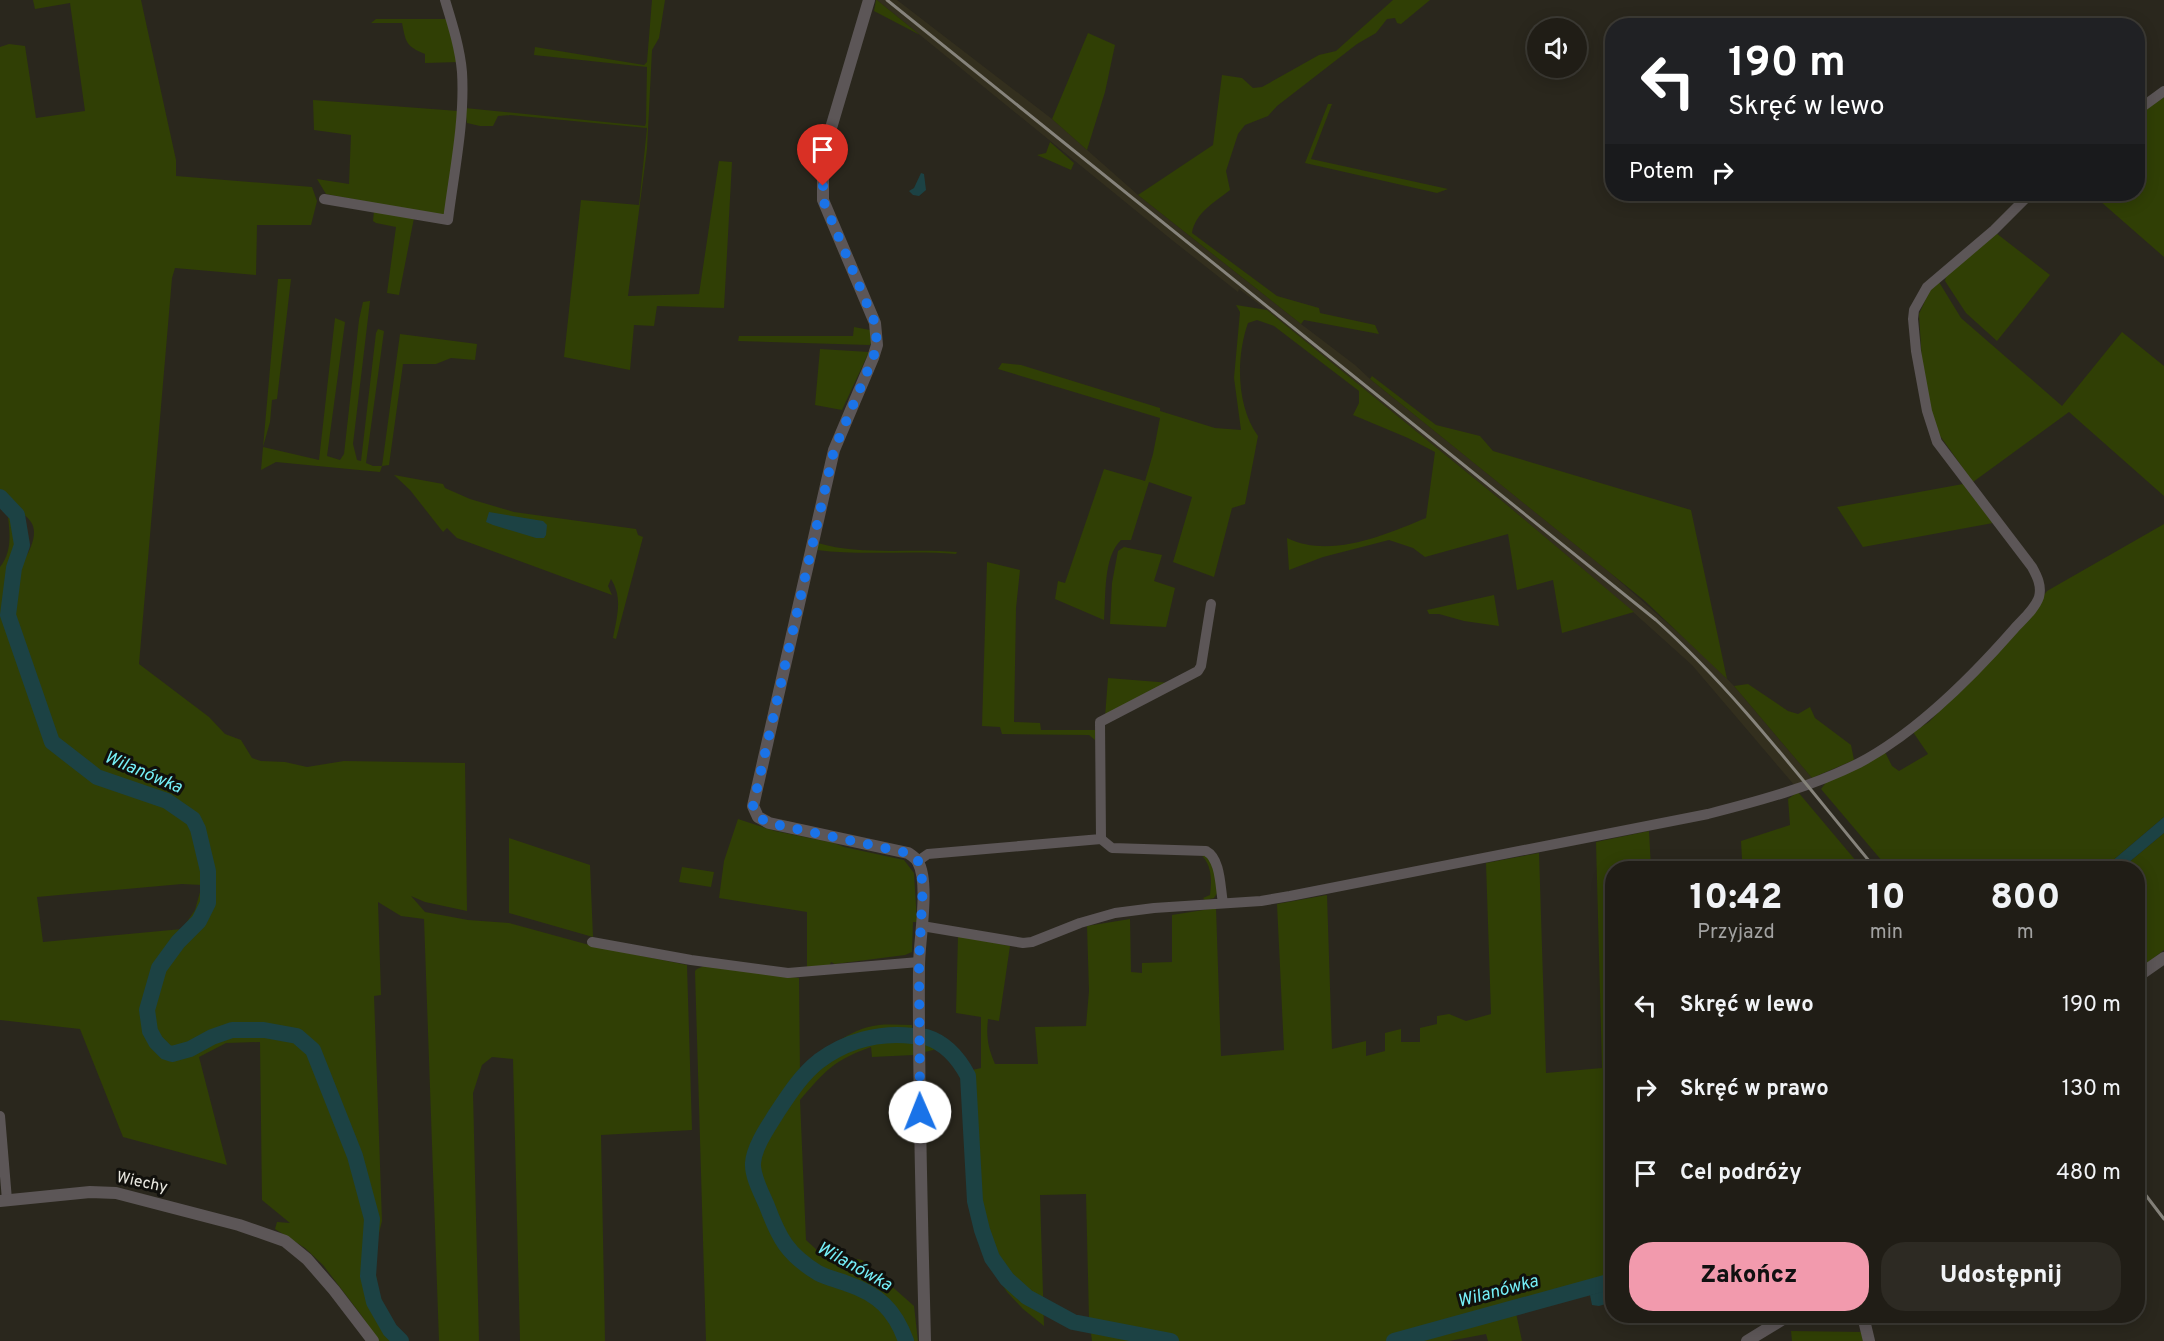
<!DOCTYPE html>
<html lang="pl">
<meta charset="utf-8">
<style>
body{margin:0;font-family:Overpass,sans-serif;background:#2d2a23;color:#f1f3f6;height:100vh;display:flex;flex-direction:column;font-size:22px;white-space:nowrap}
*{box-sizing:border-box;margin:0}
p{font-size:20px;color:#a2a2a1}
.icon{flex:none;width:33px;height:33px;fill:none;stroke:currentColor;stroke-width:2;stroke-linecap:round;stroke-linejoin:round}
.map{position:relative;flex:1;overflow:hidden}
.side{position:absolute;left:1605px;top:861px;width:540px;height:462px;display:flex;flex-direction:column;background:#201d16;border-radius:24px;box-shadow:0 3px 15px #0003,0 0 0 2px #3d3b35}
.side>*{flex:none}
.guide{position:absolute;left:1605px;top:18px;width:540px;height:183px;border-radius:24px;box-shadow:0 3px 15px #0003,0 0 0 2px #3d3b35;background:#202124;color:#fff;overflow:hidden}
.fabs{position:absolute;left:1527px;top:18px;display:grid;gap:12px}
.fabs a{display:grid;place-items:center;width:60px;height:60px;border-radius:50%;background:#201d16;box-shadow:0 3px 15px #0003,0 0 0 2px #3d3b35;font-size:30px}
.pin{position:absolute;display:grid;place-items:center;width:51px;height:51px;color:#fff;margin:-62px -26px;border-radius:50% 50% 50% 0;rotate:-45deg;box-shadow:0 0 6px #0007}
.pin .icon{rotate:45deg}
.me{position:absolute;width:66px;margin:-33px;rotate:359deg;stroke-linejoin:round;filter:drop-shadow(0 0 4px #0008)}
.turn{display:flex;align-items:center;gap:21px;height:126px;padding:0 24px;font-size:27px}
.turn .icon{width:78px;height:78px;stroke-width:2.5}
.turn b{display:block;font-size:42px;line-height:51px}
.then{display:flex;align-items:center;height:57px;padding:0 24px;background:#0003;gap:12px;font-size:22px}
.eta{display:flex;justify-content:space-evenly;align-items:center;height:102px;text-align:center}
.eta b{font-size:36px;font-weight:800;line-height:42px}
.button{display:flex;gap:12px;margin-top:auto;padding:12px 24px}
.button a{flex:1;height:69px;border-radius:24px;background:#f29aad;color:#111;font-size:24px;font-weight:800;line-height:69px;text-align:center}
.button a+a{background:#2d2a23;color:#f1f3f6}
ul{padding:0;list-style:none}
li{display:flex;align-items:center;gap:18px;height:84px;padding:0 24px}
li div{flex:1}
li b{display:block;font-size:22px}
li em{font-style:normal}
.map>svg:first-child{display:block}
.built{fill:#332f1e}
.green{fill:#303f05;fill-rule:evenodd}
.water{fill:#1c4244}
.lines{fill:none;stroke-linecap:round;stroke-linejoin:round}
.river{stroke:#1c4244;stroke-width:16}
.minor{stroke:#5c5657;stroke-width:10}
.tertiary{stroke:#5c5657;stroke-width:12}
.rail{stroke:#86837b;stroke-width:3}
.route{stroke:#1a73e8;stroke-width:10;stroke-dasharray:0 18}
.labels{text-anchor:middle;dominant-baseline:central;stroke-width:6;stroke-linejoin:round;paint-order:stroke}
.street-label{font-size:16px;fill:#e9e8e1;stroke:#11100c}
.water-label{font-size:18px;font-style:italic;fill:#75eff8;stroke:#11100c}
</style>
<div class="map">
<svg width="2164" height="1341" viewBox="0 0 2164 1341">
<rect width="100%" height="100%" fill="#2a271d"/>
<!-- built -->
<path class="built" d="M877,0h20l155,119 86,76 163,129 54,41 15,14 237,191 99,87 28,29 78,92 -17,8 -103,-121 -59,-53 -126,-107 -240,-195 -28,-21 -1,3 -66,-52z"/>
<!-- green -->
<path class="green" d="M33,0h108l35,160v16l136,11 5,14 -6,24h-54l-1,50 -81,-7 -3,10 -33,386 70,53 16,17 16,6 11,18 9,3 24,1 22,5 37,-6 121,2 2,148 -42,-9 -14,-6 14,16 43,8 41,3 84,23 94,19 5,165 -91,5 4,206h-85l-7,-282 -21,-2 -10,8 -9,28 6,248h-40l-15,-422 -23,-3 -23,-14 3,93 -7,1 8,225c-10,36 -10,70 11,101 5,7 9,14 15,19h-30l-16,-25 -39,-51 -18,-17 -30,-19 2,-7 13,1 -28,-23 -2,-158 -34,1 -27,14 28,108 -104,-28 -43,-108 -80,-9v-453c12,-15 10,-33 8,-50l7,4c6,26 -1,35 -7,59 12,-11 34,-42 23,-58 -7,-10 -21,-17 -31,-23v-452l9,-3 16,2 11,72 49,-7 -15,-108 -35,6zM182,884l20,1 -7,25 -13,19 -139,13 -6,-45z
M652,0h13l-6,38 -7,12 -5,99 -19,147 71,-2 20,-133 13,1 -8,146 -67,-2 -3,20 -20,-1 -4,45 -66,-13 17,-157 58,5 8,-77 -137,-13 -12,1 -5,10h-13l-13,-3 -2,-15 180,18 1,-3 1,-56 -113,-12 1,-8 109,18 3,-3z
M876,0h1l43,35 -46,-24z
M1393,0h37l-29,24 -4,-1 -2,-5 -8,1 -11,14 -19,11 -80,62 -9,10 -23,9 -7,9 -12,37 4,19c-15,12 -35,23 -38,43l85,63 42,12 1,5 55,12 4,9 -75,-14 -3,4 -163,-129 75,-50 9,-70 20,3 11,10 9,-1 57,-32 17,-4z
M376,19h72l11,43 -34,1v-9c-19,-8 -19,-11 -23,-31h-31z
M1088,33l27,12 -10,47 -18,58 -35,-31z
M2164,97v160l-72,-63h46v-79z
M313,100l145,11 -12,106 -120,-23 -9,-15 32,5 2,-49 -37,-5z
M1328,104h4l-21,55 137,30 -11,4 -132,-30z
M1050,142l24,21 -3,7 -34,-15 9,-2z
M374,211l40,7 -15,77 -12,-2 9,-66 -20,-4 -3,-2z
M1996,233l54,42 -53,66 -31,-28 -21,-32 1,-5z
M278,279h13l-14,120 -5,1 -2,22 -7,25 56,13 16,-142 10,4 -18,134 13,4 4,-6 15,-134 4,-18 7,-1 -17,143 4,16 4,1 15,-128 2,-4 6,2 -18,132 7,3h9l18,-132 77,10 -2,16 -24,-2 -15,6h-33l-14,101 -7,1 -2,6 -104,-10 -15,8z
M1939,282l22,36 101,88 60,-74 42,34v130l-95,-84 -96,70 -35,-49 -14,-39 -5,-80 11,-24z
M1236,305l31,5 240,195 127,107 -72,21 -9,-53 -36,10 -9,-56 -83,23 -12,-9 -24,-8 -66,17 -34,13 -2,-32c43,21 98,-3 139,-20l9,-66 -27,-14 -55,-23 6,-12v-12l-85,-65 -17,-6 -9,3c-12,34 -12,83 10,113l-13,68 -13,4 -18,69 -41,-15 19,-65 -43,-15 -18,58h-10c-18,17 -15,56 -17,80l-49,-21 3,-18 7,2 39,-114 41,12 8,-27 7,-36 -162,-49 4,-6 19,2 139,43v3l55,17 26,2 -7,-52 6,-66z
M854,327l16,3 2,12 -2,3 -132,-4 1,-5h114z
M820,349l49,3 -27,58 -27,-5z
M1372,376l64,49 44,11 13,15 198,59 36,169 -82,-78 -275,-222z
M394,475l49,9 2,4 25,11 44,13 122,17 2,6 5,2 -27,102 -3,-1c4,-22 10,-40 -2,-59l-3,7 4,9 -155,-57 -10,-10 -4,4 -33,-42z
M1963,484l30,39 -130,24 -26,-40z
M2164,524v293l-60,51h-216l-67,-79 7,-9 57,-28 7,14 7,5 29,-17 -15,-22 16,-10 91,-95 27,-36z
M818,543c43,13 94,5 139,9l-1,2c-46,-4 -93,2 -139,-4z
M1124,547l38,8 -8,26 21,7 -9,39 -56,-3 2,-41 6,-32z
M987,562l33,8 -4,38 -2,114 26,1 1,7h54v10l-6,-5 -87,-1 -2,-7 -18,-1z
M1494,595l5,31 -35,-5 -25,-7h-10l-2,-4z
M1108,678l63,5 -66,34z
M1748,684l40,27 10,3 12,-7 5,11 36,27 3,15 -42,18 -78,-92z
M1798,792l64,76h-151l31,-9 -1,-18 49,-16 -2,-26z
M738,819l37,12 59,12 10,4 60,13 10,13 3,49h-4l-1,30 -7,3 -70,9 -4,-2 -2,5 -22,2v-57l-88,-14 5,-37z
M1649,831l2,37h-39v417l-96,28 6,28h-34l-2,-7 -37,7h-357l-3,-23 -3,-124 -46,1 4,131 -21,-17 -16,-17 -20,-32 -9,-21 -4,-21 -9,-111 -4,-27 -4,-11 -5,-8 -15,-12 -12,3 -1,-22c19,8 38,21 44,41l13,-3v-51l-25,-4 2,-77 52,10 -11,75 -11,-2c-2,18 0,29 7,45h43l-3,-37 51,-1 3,-35 -2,-65 43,-7 1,53 11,1v-10l30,-1v-47l44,-7 5,148 63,-6 -7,-146 50,-9 5,154 34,-8v15l19,-5v-18l16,-4v13h19v-14l17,-4v-8l12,-2 17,7 25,-7 -5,-151 53,-10 7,220 56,-5 -6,-226z
M2164,833v117l-26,20v-102h-16z
M509,838l81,27 3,72 -84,-24z
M1199,853l12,6 8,31 -5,8 -9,2 -2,-2 7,-3c2,-15 2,-32 -11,-42z
M682,867l32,5 -3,15 -32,-5z
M704,966l95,12 1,95c23,-21 47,-44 79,-48 11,-1 22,0 33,0l2,30 -42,2 -1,-10c-37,13 -46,24 -71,53l6,140 12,11 44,9 52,46 4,35h-212l-11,-370 2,-2z
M1791,1331l70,1 2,9h-71z"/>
<!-- water -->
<path class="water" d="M921,173l3,1 2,16 -7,6 -6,-1 -4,-4 5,-3z
M489,512l54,9 4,4 -1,10 -2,3h-8l-43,-13 -7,-3z
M2164,817v16l-42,35h-18z
M1612,1288v14l-13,4 -7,-1 -2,-10z"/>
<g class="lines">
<!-- river -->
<path class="river" d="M0,497l17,18 5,30 -8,23 -6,47 44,127 45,35 70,24 26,18 5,10 10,42v32l-9,18 -21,21 -19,26 -12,42 3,21 6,11 10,10 6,2 18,-5 22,-12 20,-7h32l33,6 16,14 42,106 17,63 -4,57 6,26 16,28 11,11
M906,1341c-11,-31 -28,-47 -58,-57 -10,-4 -21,-6 -30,-11 -31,-19 -39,-35 -51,-67 -5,-12 -15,-30 -14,-43 1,-16 15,-36 23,-49 12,-18 25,-39 43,-53 27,-20 60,-29 94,-25 4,0 9,0 13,1 20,6 33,22 42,39l7,125 7,29 10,28 15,21 20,18 46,25 98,19
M1394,1341l218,-60"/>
<!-- minor -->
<path class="minor" d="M2138,110l26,-19
M324,199l124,21c6,-48 17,-99 14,-148 -2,-24 -10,-49 -17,-72
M1101,839l-1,-117 98,-51 3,-5 10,-62
M918,861l10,-7 173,-15 11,9 94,3c15,8 14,36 17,52
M922,926l101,17 9,-1 48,-19 35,-10 39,-5 107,-7 29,-5 418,-82c51,-13 103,-27 151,-51 57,-30 112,-85 155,-134 8,-9 21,-20 25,-32 3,-11 -2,-21 -7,-30l-95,-125 -10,-31 -11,-60 -3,-32 1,-9 13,-23 67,-57 36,-36
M592,942l99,18 97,13 131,-11
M0,1116l7,84"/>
<!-- tertiary -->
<path class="tertiary" d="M869,0l-46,155v45l52,123 2,22 -4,13 -39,92 -81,356 5,11 11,6 139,30c3,2 8,5 10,9 12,21 1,79 1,104 -1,125 3,250 6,375
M2138,976l26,-18
M0,1201l90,-9 26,1 123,32 46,16 22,18 27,31 39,51
M1863,1316l6,25
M1747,1341l41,-25"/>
<!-- rail -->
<path class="rail" d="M887,0l769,620c81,73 149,164 219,248
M2138,1185l26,34"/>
</g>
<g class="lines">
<!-- route -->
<path class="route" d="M823,186v14l52,123 2,22 -4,13 -39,92 -81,356 5,11 11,6 139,30 10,8 5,23 -4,78 1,150"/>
</g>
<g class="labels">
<!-- street labels -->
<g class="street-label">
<text transform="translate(142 1183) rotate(12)">Wiechy</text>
</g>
<!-- water labels -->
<g class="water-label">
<text transform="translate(143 773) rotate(23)">Wilanówka</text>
<text transform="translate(854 1267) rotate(29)">Wilanówka</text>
<text transform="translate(1498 1292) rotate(-15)">Wilanówka</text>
</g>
</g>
</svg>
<div class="fabs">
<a><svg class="icon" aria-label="sound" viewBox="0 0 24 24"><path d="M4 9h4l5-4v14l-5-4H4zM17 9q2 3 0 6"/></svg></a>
</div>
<div class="pin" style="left:823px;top:186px;background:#d93025"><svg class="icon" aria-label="arrive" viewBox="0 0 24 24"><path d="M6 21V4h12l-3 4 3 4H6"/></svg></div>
<svg class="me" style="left:920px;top:1112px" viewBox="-20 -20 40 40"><circle r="19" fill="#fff"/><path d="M0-13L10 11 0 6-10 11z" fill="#1a73e8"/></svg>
<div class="guide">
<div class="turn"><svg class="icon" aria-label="left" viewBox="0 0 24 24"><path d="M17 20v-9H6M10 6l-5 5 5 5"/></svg><div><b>190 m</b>Skręć w lewo</div></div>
<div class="then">Potem<svg class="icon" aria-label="right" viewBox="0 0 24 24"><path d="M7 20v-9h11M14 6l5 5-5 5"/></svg></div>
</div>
<section class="side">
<div class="eta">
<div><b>10:42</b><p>Przyjazd</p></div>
<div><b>10</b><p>min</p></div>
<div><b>800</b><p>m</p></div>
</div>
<ul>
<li><svg class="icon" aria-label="left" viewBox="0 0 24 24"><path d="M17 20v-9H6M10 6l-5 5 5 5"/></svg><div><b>Skręć w lewo</b></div><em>190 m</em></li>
<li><svg class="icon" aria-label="right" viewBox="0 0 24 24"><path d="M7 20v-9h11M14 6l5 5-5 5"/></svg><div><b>Skręć w prawo</b></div><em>130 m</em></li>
<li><svg class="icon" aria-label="arrive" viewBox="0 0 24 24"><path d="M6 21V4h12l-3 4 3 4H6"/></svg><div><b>Cel podróży</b></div><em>480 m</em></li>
</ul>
<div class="button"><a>Zakończ</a><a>Udostępnij</a></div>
</section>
</div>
